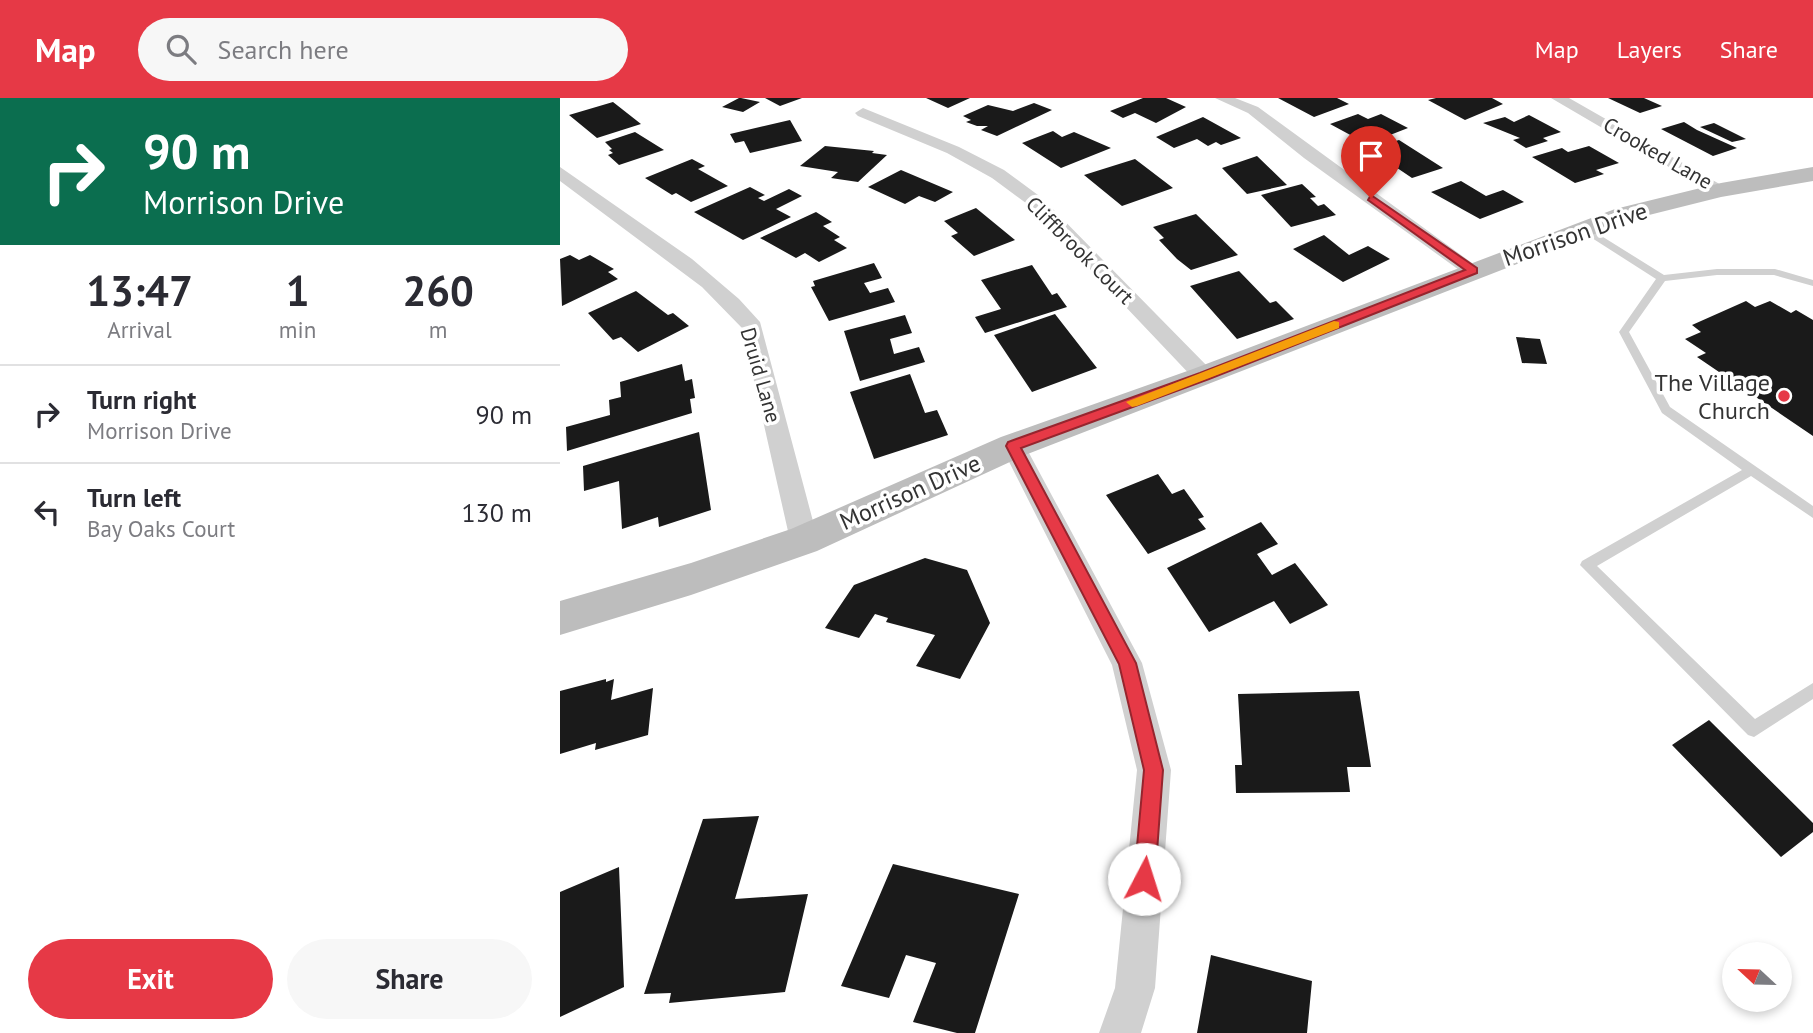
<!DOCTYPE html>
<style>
body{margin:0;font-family:"PT Sans",sans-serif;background:#f7f7f7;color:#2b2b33;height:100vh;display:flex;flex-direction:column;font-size:26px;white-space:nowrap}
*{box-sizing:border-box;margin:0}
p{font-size:23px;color:#7c7c81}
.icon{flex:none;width:38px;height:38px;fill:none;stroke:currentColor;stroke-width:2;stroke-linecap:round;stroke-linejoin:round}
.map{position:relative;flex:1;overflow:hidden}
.details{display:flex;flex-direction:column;background:#fff;width:560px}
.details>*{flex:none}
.hud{background:#0b6e4f;color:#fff;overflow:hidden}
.needle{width:46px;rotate:292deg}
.buttons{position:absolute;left:1162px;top:844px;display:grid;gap:14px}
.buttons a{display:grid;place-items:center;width:70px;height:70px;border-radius:50%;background:#fff;box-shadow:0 4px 10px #0003;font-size:35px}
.pin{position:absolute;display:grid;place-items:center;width:60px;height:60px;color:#fff;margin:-72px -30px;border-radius:50% 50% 50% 0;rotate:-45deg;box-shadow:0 0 7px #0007}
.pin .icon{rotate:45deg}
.me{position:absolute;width:77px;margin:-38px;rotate:5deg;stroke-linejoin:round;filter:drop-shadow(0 0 5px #0008)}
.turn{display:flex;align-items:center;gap:24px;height:147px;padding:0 28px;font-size:32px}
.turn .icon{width:91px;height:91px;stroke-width:2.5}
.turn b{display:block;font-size:49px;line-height:60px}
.eta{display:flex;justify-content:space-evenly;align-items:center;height:119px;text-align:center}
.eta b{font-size:42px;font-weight:600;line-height:49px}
.cta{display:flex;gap:14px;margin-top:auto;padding:14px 28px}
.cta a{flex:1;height:80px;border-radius:42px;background:#e63946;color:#fff;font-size:28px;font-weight:600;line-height:80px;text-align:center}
.cta a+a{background:#f7f7f7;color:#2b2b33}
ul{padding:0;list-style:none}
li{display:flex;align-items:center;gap:21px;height:98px;padding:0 28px;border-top:2px solid #e1e1e2}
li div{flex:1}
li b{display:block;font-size:26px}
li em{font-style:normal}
header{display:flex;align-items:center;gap:42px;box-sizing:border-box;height:98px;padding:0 35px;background:#e63946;color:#fff}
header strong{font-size:33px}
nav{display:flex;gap:38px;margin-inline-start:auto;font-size:24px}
.search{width:490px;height:63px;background:#f7f7f7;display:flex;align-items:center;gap:18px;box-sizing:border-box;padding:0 24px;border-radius:38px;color:#7c7c81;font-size:26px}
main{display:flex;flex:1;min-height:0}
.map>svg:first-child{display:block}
.building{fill:#1a1a1a}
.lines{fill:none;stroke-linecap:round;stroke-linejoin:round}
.lane{fill:#d0d0d0;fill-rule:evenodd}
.street{fill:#d0d0d0;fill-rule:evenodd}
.secondary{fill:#bdbdbd;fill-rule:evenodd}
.route{fill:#e63946;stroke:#96252e;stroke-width:2}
.slow{fill:#f59e0b}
.poi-dot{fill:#e63946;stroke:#fff;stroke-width:2.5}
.labels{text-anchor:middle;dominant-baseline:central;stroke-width:7;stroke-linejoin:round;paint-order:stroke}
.far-street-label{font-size:21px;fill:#333;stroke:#fff}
.street-label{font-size:24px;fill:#333;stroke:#fff}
.poi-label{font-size:24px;fill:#333;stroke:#fff;text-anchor:end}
</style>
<header>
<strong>Map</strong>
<div class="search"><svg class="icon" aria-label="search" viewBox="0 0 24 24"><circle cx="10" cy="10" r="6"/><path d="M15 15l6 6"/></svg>Search here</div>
<nav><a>Map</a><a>Layers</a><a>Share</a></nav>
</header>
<main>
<section class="details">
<div class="hud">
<div class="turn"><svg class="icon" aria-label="right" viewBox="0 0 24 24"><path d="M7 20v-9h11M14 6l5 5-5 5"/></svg><div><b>90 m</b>Morrison Drive</div></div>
</div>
<div class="eta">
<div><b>13:47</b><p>Arrival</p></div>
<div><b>1</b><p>min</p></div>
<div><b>260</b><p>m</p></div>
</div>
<ul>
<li><svg class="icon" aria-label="right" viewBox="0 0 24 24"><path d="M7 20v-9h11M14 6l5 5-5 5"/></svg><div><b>Turn right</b><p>Morrison Drive</p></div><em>90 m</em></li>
<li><svg class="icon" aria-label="left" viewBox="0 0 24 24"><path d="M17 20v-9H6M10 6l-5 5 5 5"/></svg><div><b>Turn left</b><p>Bay Oaks Court</p></div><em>130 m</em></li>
</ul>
<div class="cta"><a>Exit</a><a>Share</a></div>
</section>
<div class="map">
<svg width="1253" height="935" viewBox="0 0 1253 935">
<rect width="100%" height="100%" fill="#fff"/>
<!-- building -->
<path class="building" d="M179,0h2l19,4 -17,10 -21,-5z
M205,0h37l-22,8z
M366,0h44l-22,10z
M583,0h23l20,9 -30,16 -21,-10 -12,5 -13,-7z
M718,0h59l12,6 -35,13z
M876,0h56l11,6 -38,16 -37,-20z
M1048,0h36l18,8 -22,7z
M53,4l28,22 -44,14 -28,-23z
M474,5l18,7 -55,26 -16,-6 7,-4h-11l-11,-4 5,-2 -8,-4 25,-11 25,6z
M798,16l10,5 13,-5 27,14 -41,16 -37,-20z
M969,17l32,17 -18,6 5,3 -22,7 -13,-8 7,-2 -37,-15 22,-6 9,5z
M643,19l38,21 -20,7 -5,-3 -8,4 -11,-7 -23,9 -18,-11z
M230,22l12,21 -52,12 -6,-12 -9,2 -5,-9z
M1124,24l13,8 40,18 -24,8 -52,-27z
M1154,25l32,16 -14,3 -32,-15z
M493,33l9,6 12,-5 37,16 -50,20 -39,-25z
M75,34l29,18 -45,15 -11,-10 5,-2 -4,-3 3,-1 -7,-7z
M839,42l44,28 -31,10 -43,-29z
M265,48l49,5 -2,2 15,2 -29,27 -27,-4 7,-6 -38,-6z
M1029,48l30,17 -23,7 8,4 -29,9 -43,-26 30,-9 6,4z
M697,58l30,29 -40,9 -25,-26z
M132,61l13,7 -7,3 30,17 -37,16 -15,-9 -4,2 -27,-17z
M575,61l38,29 -51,18 -38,-31z
M341,72l52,22 -18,10 -16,-6 -14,8 -37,-17z
M901,83l25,15 17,-6 21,12 -44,17 -49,-27z
M742,86l14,13 -6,1 8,8 6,-2 12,11 -45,12 -30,-32z
M190,89l15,8 -7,3 6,3 25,-12 13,7 -26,13 15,8 -48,23 -49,-28z
M416,110l39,32 -41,16 -23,-20 7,-3 -14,-12z
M256,114l16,10 -9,4 17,11 -6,3 13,8 -28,14 -14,-9 -9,5 -36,-20z
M636,116l42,41 -47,15 -14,-11 -18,-19 5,-2 -11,-11z
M764,137l25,20 19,-9 22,13 -47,23 -50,-33z
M10,157l9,5 11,-5 24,14 -6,3 10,7 -56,27 -2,-47z
M314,165l8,15 -18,5 6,10 18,-5 7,14 -66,19 -18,-34 4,-1 -2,-5z
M472,167l20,30 5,-2 10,14 -82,26 -10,-16 26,-8 -20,-29z
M679,173l31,32 6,-2 18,18 -57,20 -47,-53z
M76,193l32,24 5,-2 16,13 -51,26 -17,-15 -8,3 -25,-27z
M1186,203l9,6 15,-6 21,12 5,-3 17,10v116l-116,-79 9,-4 -21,-14 16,-7 -9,-7z
M495,216l42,54 -65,24 -38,-57z
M345,217l7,18 -22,6 4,15 25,-7 6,15 -65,19 -16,-50z
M956,239l24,2 7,25 -25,-1z
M122,266l3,17 7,-2 3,19 -5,1 2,14 -125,38 -1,-24 44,-12 -1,-15 12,-3 -1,-15z
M350,276l15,39 12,-3 11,25 -74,24 -24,-67z
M139,334l12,78 -52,17 -1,-10 -36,12 -3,-48 -35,10 -1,-25z
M598,376l14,20 12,-5 20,28 -6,2 8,10 -58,25 -42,-59z
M701,424l17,22 -21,10 15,21 23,-12 33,42 -38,19 -16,-23 -65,31 -42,-64z
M365,460l42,12 23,53 -30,56 -44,-13 19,-31 -49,-13 2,-4 -13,-4 -16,24 -34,-10 29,-43z
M46,581v3l8,-3 -3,21 42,-12 -5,47 -53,15 1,-7 -36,11v-63z
M799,593l12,76h-24l3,25 -114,1 -1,-28h7l-4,-71z
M1149,622l104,103v9l-32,25 -109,-112z
M199,718l-24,83 73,-5 -23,98 -116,11 2,-10 -27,1 59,-175z
M333,766l126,30 -44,139h-18l-44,-11 23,-59 -30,-8 -17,43 -48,-12z
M59,769l5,120 -64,30v-125z
M651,857l101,26 -5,52h-110z"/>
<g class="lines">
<!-- lane -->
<path class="lane" d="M1021,129h6l77,48 53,-6h58l38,11v6l-39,-11h-57l-52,6 -36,51 41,75 143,99v12l-62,-42 -154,90 158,153 58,-36v16l-59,38 -6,-2 -168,-170 2,-4 160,-91 -80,-57 -43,-81 37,-53 -75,-48z"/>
<!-- street -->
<path class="street" d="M655,0h20l23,9 225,164 -3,4h-14l-162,-117 -56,-45z
M991,0h18l161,92 -3,4h-12z
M303,10l96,39 45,23 38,28 170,173 3,5 -3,5h-16l-166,-175 -38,-28 -45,-25 -89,-37 -3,-3z
M0,69l132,92 47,40 21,23 58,218 -4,8 -10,3 -10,-3 -4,-8 -48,-212 -40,-41 -142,-106z
M453,339l9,3 120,223 29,107 -16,218 -14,45h-42l16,-45 22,-218 -25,-105 -111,-219 3,-6z"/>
<!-- secondary -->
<path class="secondary" d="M1253,69v14l-92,16 -88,22 -608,236 -208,96 -126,44 -131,40v-34l131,-38 100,-34 210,-92 192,-68 422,-160 106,-26z"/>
</g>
<!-- route -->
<path class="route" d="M811,97l106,73v5l-268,106 -188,69 115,215 27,107 -8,109 -3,7 -8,4 -7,-4 -3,-7 10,-109 -25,-106 -113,-218 2,-4 192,-69 265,-103 -97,-70z"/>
<!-- slow -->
<path class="slow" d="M774,223l5,1v6l-202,78 -5,1 -6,-5z"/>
<!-- markers -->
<circle class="poi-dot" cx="1224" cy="298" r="7"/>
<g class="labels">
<!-- far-street labels -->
<g class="far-street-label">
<text transform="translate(1098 55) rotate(30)">Crooked Lane</text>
<text transform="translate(520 152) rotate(45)">Cliffbrook Court</text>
<text transform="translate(201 277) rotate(74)">Druid Lane</text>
</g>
<!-- street labels -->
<g class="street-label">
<text transform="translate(1015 136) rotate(-19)">Morrison Drive</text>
<text transform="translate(350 394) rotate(-24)">Morrison Drive</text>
</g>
<!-- poi labels -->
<g class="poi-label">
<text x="1210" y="284">The Village<tspan x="1210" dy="28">Church</tspan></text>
</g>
</g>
</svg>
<div class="buttons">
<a><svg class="needle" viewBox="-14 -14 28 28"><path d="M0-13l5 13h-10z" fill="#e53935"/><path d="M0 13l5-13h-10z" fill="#7c7c81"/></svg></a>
</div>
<div class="pin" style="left:811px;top:100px;background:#d93025"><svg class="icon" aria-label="arrive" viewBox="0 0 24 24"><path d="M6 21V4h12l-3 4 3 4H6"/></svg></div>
<svg class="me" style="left:584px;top:781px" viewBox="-20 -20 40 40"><circle r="19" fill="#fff"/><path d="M0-13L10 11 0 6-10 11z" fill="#e63946"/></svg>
</div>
</main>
